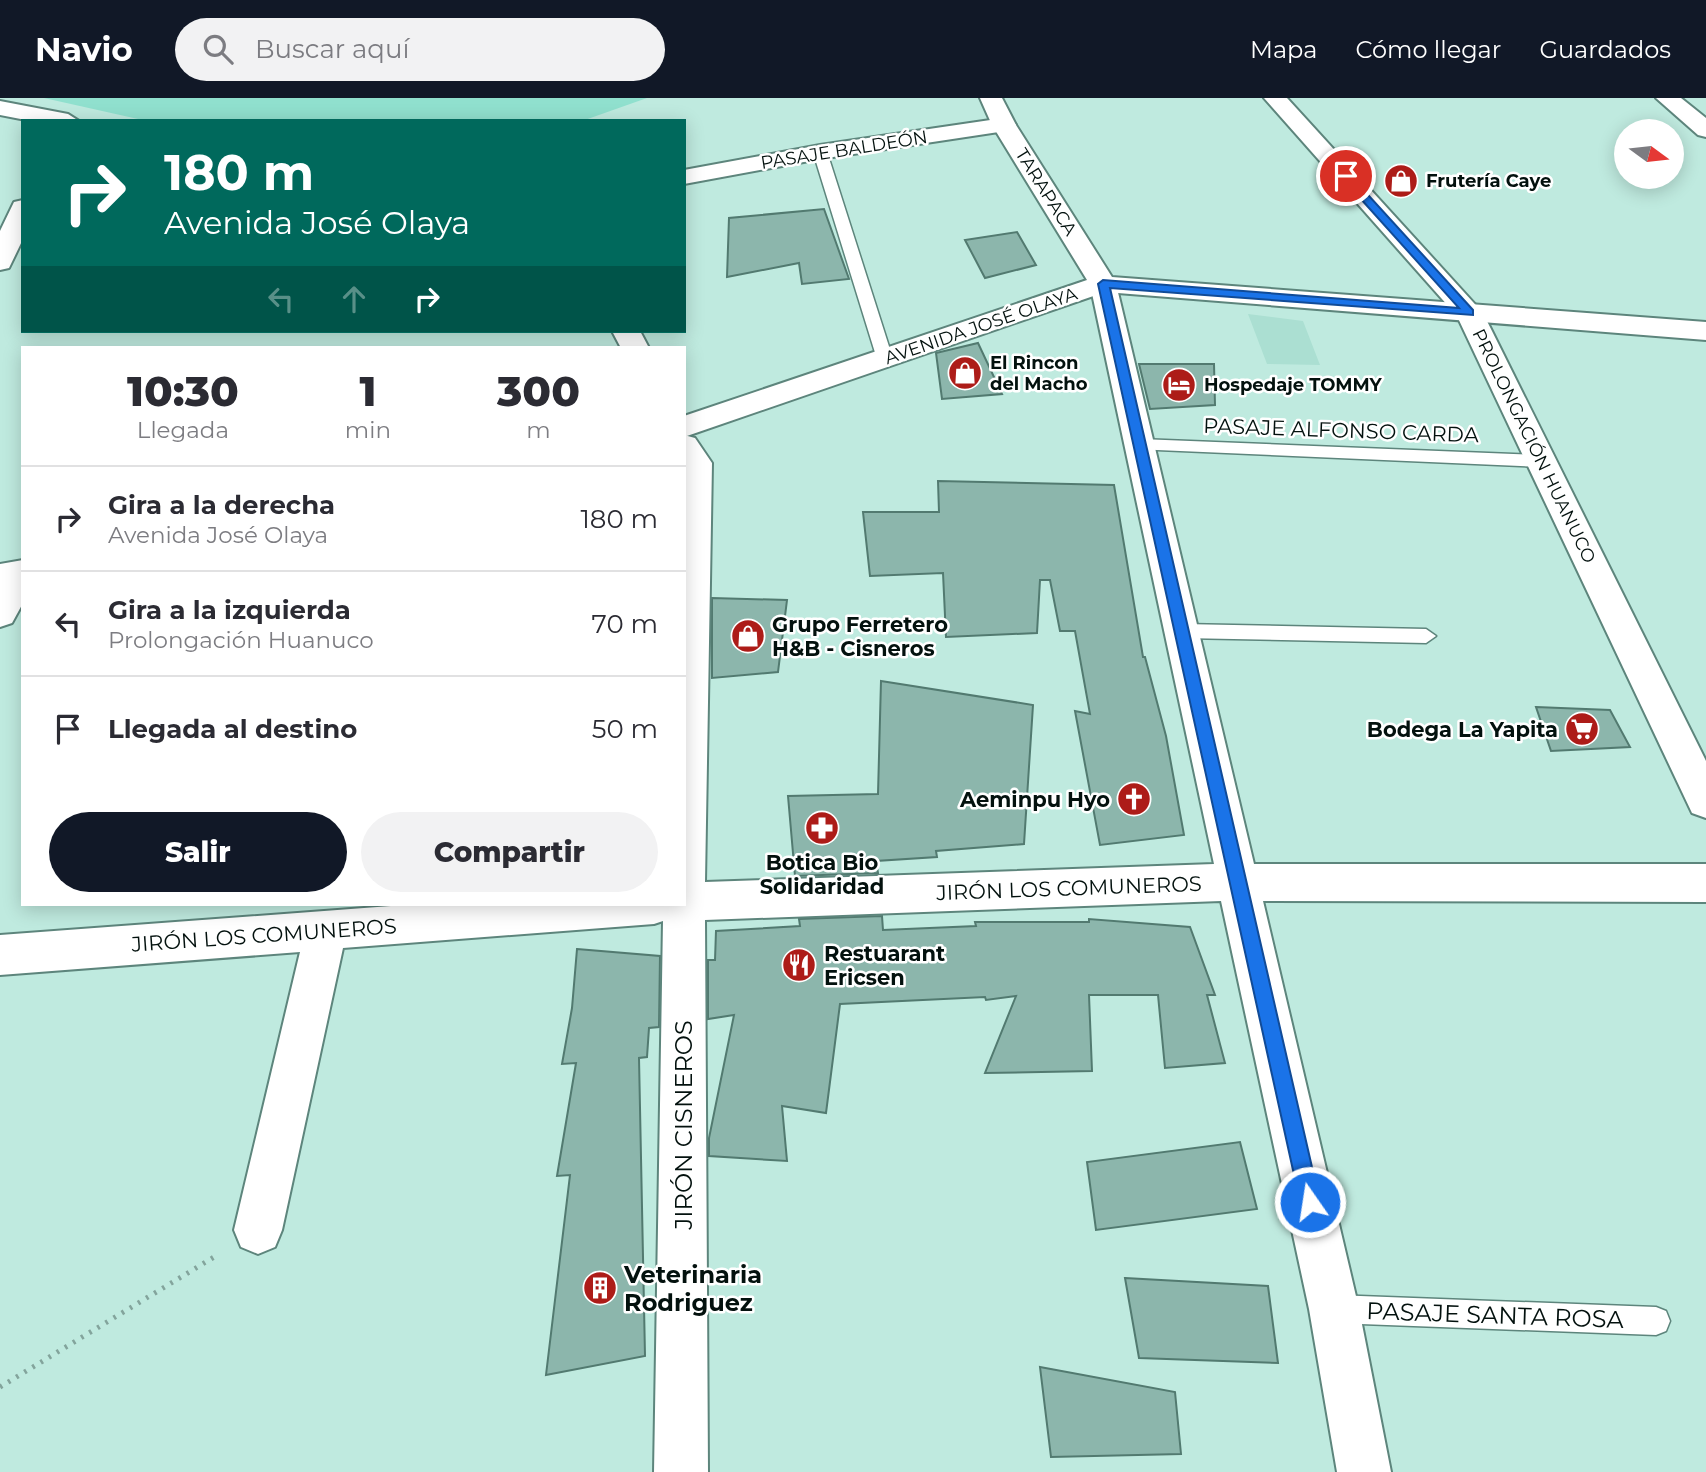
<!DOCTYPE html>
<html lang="es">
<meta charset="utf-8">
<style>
body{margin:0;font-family:Montserrat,sans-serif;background:#f2f2f3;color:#2b2b33;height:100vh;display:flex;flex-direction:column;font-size:26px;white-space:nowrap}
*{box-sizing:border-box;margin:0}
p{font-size:23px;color:#7c7c81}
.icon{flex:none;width:38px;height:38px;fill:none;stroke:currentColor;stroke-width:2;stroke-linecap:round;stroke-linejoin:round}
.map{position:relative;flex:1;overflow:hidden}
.drawer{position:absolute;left:21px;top:248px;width:665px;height:560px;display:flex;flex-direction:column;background:#fff;border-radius:0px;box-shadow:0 4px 18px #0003}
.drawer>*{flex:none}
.guide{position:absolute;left:21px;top:21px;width:665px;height:214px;border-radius:0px;box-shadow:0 4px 18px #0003;background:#00695c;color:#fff;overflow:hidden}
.needle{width:46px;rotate:105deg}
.fabs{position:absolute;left:1614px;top:21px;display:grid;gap:14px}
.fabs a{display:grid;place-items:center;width:70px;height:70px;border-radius:50%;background:#fff;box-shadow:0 4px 18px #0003;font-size:35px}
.pin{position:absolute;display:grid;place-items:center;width:60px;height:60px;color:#fff;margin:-30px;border:4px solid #fff;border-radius:50%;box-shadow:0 2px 7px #0007}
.me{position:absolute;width:77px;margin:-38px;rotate:347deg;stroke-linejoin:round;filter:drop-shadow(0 0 5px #0008)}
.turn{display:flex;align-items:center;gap:24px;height:147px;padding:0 28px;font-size:32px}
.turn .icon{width:91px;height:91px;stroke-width:2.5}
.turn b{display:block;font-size:49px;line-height:60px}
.lanes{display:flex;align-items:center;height:66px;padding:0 28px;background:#0003;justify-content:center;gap:35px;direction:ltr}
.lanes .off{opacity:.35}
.eta{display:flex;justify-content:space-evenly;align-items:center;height:119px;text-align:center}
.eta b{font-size:42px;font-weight:800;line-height:49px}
.action{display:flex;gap:14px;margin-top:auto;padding:14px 28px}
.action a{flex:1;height:80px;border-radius:42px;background:#111827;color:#fff;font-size:28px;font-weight:800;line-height:80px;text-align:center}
.action a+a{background:#f2f2f3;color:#2b2b33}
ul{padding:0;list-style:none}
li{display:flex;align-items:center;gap:21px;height:105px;padding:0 28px;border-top:2px solid #e1e1e2}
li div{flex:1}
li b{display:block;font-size:26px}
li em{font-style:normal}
header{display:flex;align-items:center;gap:42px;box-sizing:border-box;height:98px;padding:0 35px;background:#111827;color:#fff}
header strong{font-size:33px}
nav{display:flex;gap:38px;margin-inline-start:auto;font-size:24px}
.search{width:490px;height:63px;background:#f2f2f3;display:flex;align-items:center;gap:18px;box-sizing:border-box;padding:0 24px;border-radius:38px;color:#7c7c81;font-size:26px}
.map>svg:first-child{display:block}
.built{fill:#abdfd2}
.green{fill:#90e0ce}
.building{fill:#8cb6ac;stroke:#527a70;stroke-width:2}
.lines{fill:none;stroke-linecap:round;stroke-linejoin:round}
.service-casing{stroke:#5d857c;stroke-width:3}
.minor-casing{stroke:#5d857c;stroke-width:4}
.tertiary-casing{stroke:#5d857c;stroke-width:4}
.path{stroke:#83a49c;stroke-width:5;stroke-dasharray:2.5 7;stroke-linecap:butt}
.service{fill:#fff;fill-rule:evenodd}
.minor{fill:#fff;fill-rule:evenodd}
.tertiary{fill:#fff;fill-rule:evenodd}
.route{fill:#1a73e8;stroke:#114b97;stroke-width:2}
.labels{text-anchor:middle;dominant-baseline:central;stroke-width:5;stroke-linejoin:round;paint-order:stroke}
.far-street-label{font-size:18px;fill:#03110e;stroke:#fff}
.far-poi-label{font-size:18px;font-weight:bold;fill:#03110e;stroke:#fff;text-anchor:start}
.street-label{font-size:21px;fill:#03110e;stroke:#fff}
.poi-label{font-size:21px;font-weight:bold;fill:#03110e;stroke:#fff;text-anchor:start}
.near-street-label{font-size:24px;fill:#03110e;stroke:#fff}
.near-poi-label{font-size:24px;font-weight:bold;fill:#03110e;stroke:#fff;text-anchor:start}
</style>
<header>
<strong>Navio</strong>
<div class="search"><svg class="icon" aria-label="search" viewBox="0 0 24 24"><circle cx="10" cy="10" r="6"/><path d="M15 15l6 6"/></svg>Buscar aquí</div>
<nav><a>Mapa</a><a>Cómo llegar</a><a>Guardados</a></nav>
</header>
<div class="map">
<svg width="1706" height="1374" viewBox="0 0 1706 1374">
<rect width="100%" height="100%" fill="#bfeadf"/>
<!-- built -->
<path class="built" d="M1248,216l55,7 17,44 -53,-1z"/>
<!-- green -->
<path class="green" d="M44,0h603l-65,23h-435z"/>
<!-- building -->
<path class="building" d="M824,111l25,70 -47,5 -3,-21 -72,14 2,-59z
M1017,134l19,33 -51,13 -20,-38z
M978,245l24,51 -60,5 -6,-46z
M1139,266h75l1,41 -65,4z
M938,383l176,4 29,172h2l21,79 18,99 -84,10 -25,-134 15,3 -15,-83h-15l-10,-51h-10l-3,53 -91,4 -3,-64 -73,3 -7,-64h76z
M712,500l75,2 -9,72 -66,6z
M881,583l152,24 -9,139 -88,7 1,6 -61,4 2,12 -83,3 -7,-80 90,-2z
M1536,609l74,3 20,37 -79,4z
M882,818l1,14 93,-4 -1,-4h114v-3l101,8 25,68h-8l18,68 -60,5 -7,-73h-69l3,76 -107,2 31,-77 -30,4 -1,-3 -145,7 -14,109 -44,-7 5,55 -78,-5v-18l25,-123 -26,4v-59h7l1,-29 84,-5 -1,-7z
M577,851l83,7 -1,71 -10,1 -2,29 -8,1 6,298 -99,19 24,-200 -13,1 19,-113 -14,1 10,-56z
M1240,1044l17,67 -161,21 -9,-68z
M1125,1180l143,8 10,77 -139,-5z
M1040,1269l135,25 6,62 -130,3z"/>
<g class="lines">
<!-- service casing -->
<g class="service-casing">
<path id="service" d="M815,51l12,3 66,207 -2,4 -6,1 -8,-5 -64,-207z
M1140,341l401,16 8,6 -8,6 -407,-18v-8z
M1182,526l244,5 10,7 -10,7 -244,-5 -10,-7z
M1334,1197l322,12 10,4 4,10 -4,10 -10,4 -322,-12 -10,-4 -4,-10 4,-10z"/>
</g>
<!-- minor casing -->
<g class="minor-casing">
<path id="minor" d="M1264,0h23l196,215 223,448v57l-14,-5 -235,-497z
M1656,0h25l25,20v19l-8,-2z
M0,3l68,13 11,7h-48l-31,-6z
M1004,20l8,2 4,5 -4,5 -192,29 -136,25v-14l136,-25z
M23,102v39l-14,29 -9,2v-39l14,-29z
M1103,178l10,2 3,6 138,580h452v38l-443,-1 96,408 32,163h-54l-28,-163 -88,-408 -516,19 3,552h-54l9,-551 -9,3 -311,24 -61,282 -7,17 -17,7 -17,-7 -7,-17 66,-278 -300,23v-40l404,-30h280v-470l11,3 17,25 -7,419 509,-18 -124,-580 3,-6z
M612,233h28l9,17h-28z
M20,463l3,1v41l-11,20 -12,4v-47l8,-15z"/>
</g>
<!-- tertiary casing -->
<g class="tertiary-casing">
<path id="tertiary" d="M980,0h22l14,27 96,152 594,45v18l-601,-48 -421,145v-21l403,-136 -95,-155z
M23,462v26l-23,4v-26z"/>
</g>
<!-- path -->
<path class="path" d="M0,1289l219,-133"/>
<!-- service -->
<use href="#service" class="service"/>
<!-- minor -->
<use href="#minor" class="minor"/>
<!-- tertiary -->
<use href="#tertiary" class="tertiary"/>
</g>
<!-- route -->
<path class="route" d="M1342,76h7l124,136v5l-363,-27 210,914 -3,7 -7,3 -7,-3 -3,-7 -202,-918 5,-4 356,28 -117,-130z"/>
<!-- icons -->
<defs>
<g id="shop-disc" transform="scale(1.75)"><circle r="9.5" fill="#ad1c18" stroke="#fff"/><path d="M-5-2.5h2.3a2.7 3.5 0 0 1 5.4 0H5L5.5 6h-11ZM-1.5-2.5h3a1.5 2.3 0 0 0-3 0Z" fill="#fff"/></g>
<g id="hotel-disc" transform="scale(1.75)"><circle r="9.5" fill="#ad1c18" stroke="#fff"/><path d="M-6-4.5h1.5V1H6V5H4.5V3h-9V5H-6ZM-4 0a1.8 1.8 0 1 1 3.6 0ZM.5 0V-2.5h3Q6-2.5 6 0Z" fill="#fff"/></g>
<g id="supermarket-disc" transform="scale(1.75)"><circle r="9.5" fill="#ad1c18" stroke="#fff"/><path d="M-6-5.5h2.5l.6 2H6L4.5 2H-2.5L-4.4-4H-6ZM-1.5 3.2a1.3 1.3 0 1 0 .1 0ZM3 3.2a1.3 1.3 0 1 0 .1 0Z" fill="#fff"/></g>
<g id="church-disc" transform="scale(1.75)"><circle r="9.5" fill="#ad1c18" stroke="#fff"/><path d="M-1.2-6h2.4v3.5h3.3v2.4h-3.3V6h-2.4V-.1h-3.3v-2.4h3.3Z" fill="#fff"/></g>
<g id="pharmacy-disc" transform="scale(1.75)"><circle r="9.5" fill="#ad1c18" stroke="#fff"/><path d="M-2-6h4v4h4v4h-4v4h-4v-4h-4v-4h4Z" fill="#fff"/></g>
<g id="restaurant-disc" transform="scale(1.75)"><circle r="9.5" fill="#ad1c18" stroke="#fff"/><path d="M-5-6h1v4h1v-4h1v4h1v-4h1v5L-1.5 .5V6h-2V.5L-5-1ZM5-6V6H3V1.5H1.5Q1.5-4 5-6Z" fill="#fff"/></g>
<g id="building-disc" transform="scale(1.75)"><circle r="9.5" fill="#ad1c18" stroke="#fff"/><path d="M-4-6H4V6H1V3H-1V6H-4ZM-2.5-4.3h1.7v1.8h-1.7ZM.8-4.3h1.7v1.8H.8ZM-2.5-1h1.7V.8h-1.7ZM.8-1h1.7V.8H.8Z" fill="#fff"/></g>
</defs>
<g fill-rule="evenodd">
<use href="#shop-disc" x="1401" y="83"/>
<use href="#shop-disc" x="965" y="275"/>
<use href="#hotel-disc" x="1179" y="287"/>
<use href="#shop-disc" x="748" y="538"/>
<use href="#supermarket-disc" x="1582" y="631"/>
<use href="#church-disc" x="1134" y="701"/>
<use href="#pharmacy-disc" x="822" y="730"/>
<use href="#restaurant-disc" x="799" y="867"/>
<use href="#building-disc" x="600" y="1190"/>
</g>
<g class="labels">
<!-- far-street labels -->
<g class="far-street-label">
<text transform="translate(844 52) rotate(-9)">PASAJE BALDEÓN</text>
<text transform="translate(1046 94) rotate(58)">TARAPACA</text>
<text transform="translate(981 228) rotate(-19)">AVENIDA JOSÉ OLAYA</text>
<text transform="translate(1534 348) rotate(64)">PROLONGACIÓN HUANUCO</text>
</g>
<!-- far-poi labels -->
<g class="far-poi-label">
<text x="1426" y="83">Frutería Caye</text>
<text x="990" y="265">El Rincon<tspan x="990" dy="21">del Macho</tspan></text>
<text x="1204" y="287">Hospedaje TOMMY</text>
</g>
<!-- street labels -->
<g class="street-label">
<text transform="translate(1341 332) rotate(2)">PASAJE ALFONSO CARDA</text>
<text transform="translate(1069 790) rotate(-2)">JIRÓN LOS COMUNEROS</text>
<text transform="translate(264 837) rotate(-4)">JIRÓN LOS COMUNEROS</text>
</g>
<!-- poi labels -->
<g class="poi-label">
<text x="772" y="526">Grupo Ferretero<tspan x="772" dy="24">H&amp;B - Cisneros</tspan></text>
<text x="1558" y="631" text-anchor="end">Bodega La Yapita</text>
<text x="1110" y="701" text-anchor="end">Aeminpu Hyo</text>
<text x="822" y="764" text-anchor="middle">Botica Bio<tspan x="822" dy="24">Solidaridad</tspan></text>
<text x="824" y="855">Restuarant<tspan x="824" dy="24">Ericsen</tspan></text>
</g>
<!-- near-street labels -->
<g class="near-street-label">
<text transform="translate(683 1027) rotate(-90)">JIRÓN CISNEROS</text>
<text transform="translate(1495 1217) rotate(2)">PASAJE SANTA ROSA</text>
</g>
<!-- near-poi labels -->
<g class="near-poi-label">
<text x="624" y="1176">Veterinaria<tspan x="624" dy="28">Rodriguez</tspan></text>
</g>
</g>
</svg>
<div class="fabs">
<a><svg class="needle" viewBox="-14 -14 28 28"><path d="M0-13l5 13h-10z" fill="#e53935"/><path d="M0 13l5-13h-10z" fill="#7c7c81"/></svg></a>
</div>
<div class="pin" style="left:1346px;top:78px;background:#d93025"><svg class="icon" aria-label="arrive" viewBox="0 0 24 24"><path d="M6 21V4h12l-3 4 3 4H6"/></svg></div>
<svg class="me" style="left:1310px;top:1104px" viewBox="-20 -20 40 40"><circle r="17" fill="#1a73e8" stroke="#fff" stroke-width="3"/><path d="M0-11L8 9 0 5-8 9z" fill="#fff"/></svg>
<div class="guide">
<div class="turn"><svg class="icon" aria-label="right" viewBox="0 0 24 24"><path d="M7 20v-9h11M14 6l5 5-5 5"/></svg><div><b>180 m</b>Avenida José Olaya</div></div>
<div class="lanes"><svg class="icon off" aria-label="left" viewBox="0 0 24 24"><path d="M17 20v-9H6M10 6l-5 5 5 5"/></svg><svg class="icon off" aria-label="ahead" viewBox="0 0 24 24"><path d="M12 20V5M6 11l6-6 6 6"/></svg><svg class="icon" aria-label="right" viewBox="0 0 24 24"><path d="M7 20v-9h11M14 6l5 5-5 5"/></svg></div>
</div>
<section class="drawer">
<div class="eta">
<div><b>10:30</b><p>Llegada</p></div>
<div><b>1</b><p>min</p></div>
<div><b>300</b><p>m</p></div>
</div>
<ul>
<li><svg class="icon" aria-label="right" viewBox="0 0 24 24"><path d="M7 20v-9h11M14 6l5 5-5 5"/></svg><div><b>Gira a la derecha</b><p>Avenida José Olaya</p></div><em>180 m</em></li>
<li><svg class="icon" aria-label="left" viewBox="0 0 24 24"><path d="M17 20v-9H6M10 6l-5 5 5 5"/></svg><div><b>Gira a la izquierda</b><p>Prolongación Huanuco</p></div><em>70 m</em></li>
<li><svg class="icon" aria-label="arrive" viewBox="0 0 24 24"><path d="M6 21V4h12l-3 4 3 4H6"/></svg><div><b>Llegada al destino</b></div><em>50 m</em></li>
</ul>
<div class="action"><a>Salir</a><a>Compartir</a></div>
</section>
</div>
